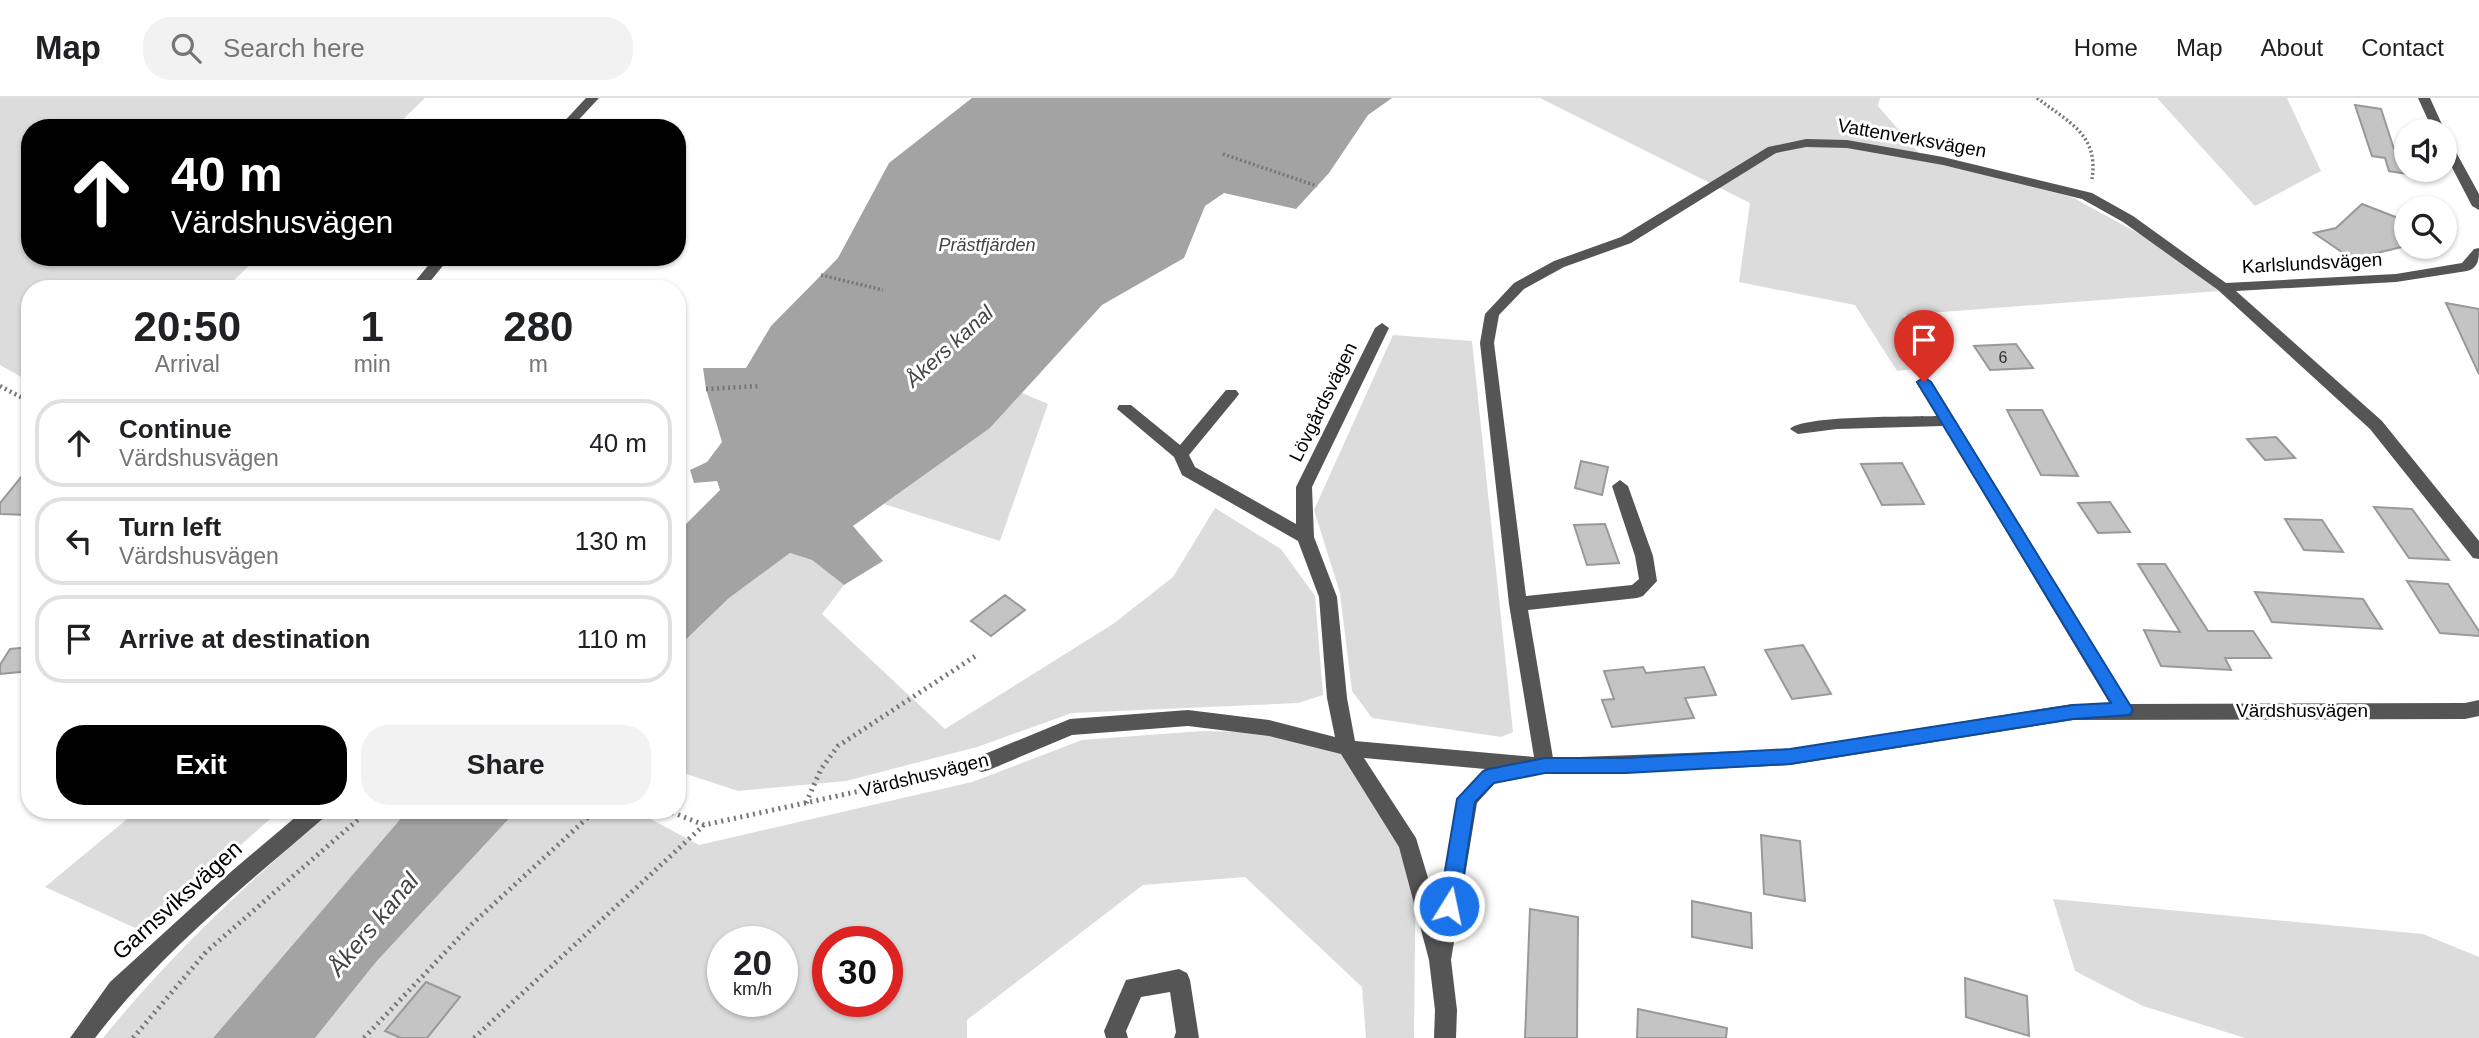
<!DOCTYPE html>
<meta charset="utf-8">
<style>
body{margin:0;font-family:Helvetica,sans-serif;background:#f2f2f2;color:#202124;height:100vh;display:flex;flex-direction:column;font-size:26px;white-space:nowrap}
*{box-sizing:border-box;margin:0}
p{font-size:23px;color:#757577}
.icon{flex:none;width:38px;height:38px;fill:none;stroke:currentColor;stroke-width:2;stroke-linecap:round;stroke-linejoin:round}
.map{position:relative;flex:1;overflow:hidden}
.side{position:absolute;left:21px;top:182px;width:665px;height:539px;display:flex;flex-direction:column;background:#fff;border-radius:28px;box-shadow:0 2px 5px #0004}
.side>*{flex:none}
.guide{position:absolute;left:21px;top:21px;width:665px;height:147px;border-radius:28px;box-shadow:0 2px 5px #0004;background:#000;color:#fff;overflow:hidden}
.controls{position:absolute;left:2394px;top:21px;display:grid;gap:14px}
.controls a{display:grid;place-items:center;width:63px;height:63px;border-radius:50%;background:#fff;box-shadow:0 2px 5px #0004;font-size:35px}
.speed{position:absolute;left:707px;top:828px;display:flex;gap:14px;font-size:35px;font-weight:700;text-align:center}
.speed>*{display:grid;place-content:center;width:91px;height:91px;border-radius:50%;background:#fff;box-shadow:0 2px 5px #0004;line-height:1}
.speed small{font-size:18px;font-weight:400}
.speed .limit{border:10px solid #d22;background:#fff;color:#111}
.pin{position:absolute;display:grid;place-items:center;width:60px;height:60px;color:#fff;margin:-72px -30px;border-radius:50% 50% 50% 0;rotate:-45deg;box-shadow:0 0 7px #0007}
.pin .icon{rotate:45deg}
.me{position:absolute;width:77px;margin:-38px;rotate:10deg;stroke-linejoin:round;filter:drop-shadow(0 0 5px #0008)}
.turn{display:flex;align-items:center;gap:24px;height:147px;padding:0 35px;font-size:32px}
.turn .icon{width:91px;height:91px;stroke-width:2.5}
.turn b{display:block;font-size:49px;line-height:60px}
.eta{display:flex;justify-content:space-evenly;align-items:center;height:119px;text-align:center}
.eta b{font-size:42px;font-weight:700;line-height:49px}
.action{display:flex;gap:14px;margin-top:auto;padding:14px 35px}
.action a{flex:1;height:80px;border-radius:28px;background:#000;color:#fff;font-size:28px;font-weight:700;line-height:80px;text-align:center}
.action a+a{background:#f2f2f2;color:#202124}
ul{padding:0;list-style:none}
li{display:flex;align-items:center;gap:21px;height:88px;margin:0 14px 10px;padding:0 21px;border:4px solid #e0e0e0;border-radius:28px}
li div{flex:1}
li b{display:block;font-size:26px}
li em{font-style:normal}
header{display:flex;align-items:center;gap:42px;box-sizing:border-box;height:98px;padding:0 35px;background:#fff;border-bottom:2px solid #e0e0e0}
header strong{font-size:33px}
nav{display:flex;gap:38px;margin-inline-start:auto;font-size:24px}
.search{width:490px;height:63px;background:#f2f2f2;display:flex;align-items:center;gap:18px;box-sizing:border-box;padding:0 24px;border-radius:28px;color:#757577;font-size:26px}
.map>svg:first-child{display:block}
.green{fill:#dcdcdc;fill-rule:evenodd}
.water{fill:#a3a3a3}
.building{fill:#c4c4c4;stroke:#999;stroke-width:2}
.lines{fill:none;stroke-linecap:round;stroke-linejoin:round}
.path-far2{stroke:#777;stroke-width:3.5;stroke-dasharray:2 2.5;stroke-linecap:butt}
.path-far1{stroke:#777;stroke-width:4.5;stroke-dasharray:2 3.5;stroke-linecap:butt}
.path{stroke:#777;stroke-width:5;stroke-dasharray:2 4.5;stroke-linecap:butt}
.minor{fill:#555;fill-rule:evenodd}
.route{fill:#1a73e8;stroke:#114b97;stroke-width:2}
.labels{text-anchor:middle;dominant-baseline:central;stroke-width:6;stroke-linejoin:round;paint-order:stroke}
.number-label{font-size:16px;fill:#313131}
.far-water-label{font-size:18px;font-style:italic;fill:#444;stroke:#fff}
.street-label{font-size:19px;fill:#000;stroke:#fff}
.water-label{font-size:21px;font-style:italic;fill:#444;stroke:#fff}
.near-street-label{font-size:23px;fill:#000;stroke:#fff}
.near-water-label{font-size:24px;font-style:italic;fill:#444;stroke:#fff}
</style>
<header>
<strong>Map</strong>
<div class="search"><svg class="icon" aria-label="search" viewBox="0 0 24 24"><circle cx="10" cy="10" r="6"/><path d="M15 15l6 6"/></svg>Search here</div>
<nav><a>Home</a><a>Map</a><a>About</a><a>Contact</a></nav>
</header>
<div class="map">
<svg width="2479" height="940" viewBox="0 0 2479 940">
<rect width="100%" height="100%" fill="#fff"/>
<!-- green -->
<path class="green" d="M0,0h425l-31,30h-364v129h228l-33,32h-195v93l-30,-17z
M1540,0h340l-2,8 45,52 149,39 73,40 74,54 -316,24 27,52 -33,4 -42,-66 -116,-23 11,-79z
M2157,0h130l34,73 -66,35z
M1393,237l79,6 41,391 -12,5 -129,-19 -20,-27 -12,-98 -26,-83z
M1022,295l26,11 -48,137 -116,-37 106,-76z
M1215,410l66,41 34,47 8,99 -25,8 -226,10 -95,34 -131,34 -108,10 -61,-20v-123l52,-50 61,-45 22,7 32,25 -22,29 123,115 168,-105 60,-47z
M1202,633l116,2 58,44 40,71 -2,190h-48l-4,-51 -117,-110 -102,8 -176,135v18h-652l61,-76 141,-152h117l65,35 273,-63 110,-42zM723,844h59v59h-59zM828,844h59v59h-59z
M138,712h142l-136,122 -99,-45z
M333,712h75l-195,228h-110c65,-81 150,-161 230,-228z
M2053,801l370,35 56,23v81h-234l-102,-32 -68,-35z"/>
<!-- water -->
<path class="water" d="M972,0h420l-24,17 -39,58 -33,36 -72,-16 -19,13 -21,52 -82,47 -112,123 -137,98 30,35 -39,24 -32,-25 -22,-7 -61,45 -52,50v-115l43,-43 -3,-9 -23,2 -4,-13 17,-8 15,-20 -16,-53 -3,-21h43l25,-42 67,-68 51,-95z
M408,712h109l-141,152 -61,76h-102z"/>
<!-- building -->
<path class="building" d="M2355,7l26,4 13,40 11,1 1,20h6l2,5 -25,-4 -4,-13 -13,-2z
M2362,106l44,17v25l-54,13 -38,-26 22,-5z
M2446,205l33,6v65z
M2016,246l17,24 -43,2 -16,-24z
M2007,312h35l36,66 -37,-1z
M2276,339l19,21 -30,2 -18,-21z
M1581,363l27,6 -6,28 -27,-7z
M1902,365l22,41 -42,1 -21,-41z
M30,368v49l-30,-1v-11z
M2110,404l20,30 -32,1 -20,-30z
M2374,409l38,2 37,51 -40,-2z
M2285,421l37,1 21,32 -39,-2z
M1605,426l14,39 -32,2 -13,-40z
M2138,466h27l43,67h45l18,27h-46l6,12 -70,-4 -17,-36 36,2z
M2407,483l41,3 31,47v5l-39,-3z
M2255,494l108,7 19,30 -110,-7z
M1005,497l20,15 -34,26 -20,-15z
M1803,547l28,49 -39,5 -27,-49z
M30,549v24l-30,3v-9l10,-16z
M1643,569l3,6 58,-6 12,28 -31,3 9,20 -82,9 -10,-27 12,-1 -10,-28z
M1761,737l39,6 5,60 -41,-7z
M1692,803l59,12 1,35 -60,-11z
M1530,811l48,8 -1,121h-52z
M1965,880l62,18 2,40 -63,-19z
M426,884l34,15 -33,41h-26l-16,-7z
M1638,911l89,19 -1,10h-89z"/>
<g class="lines">
<!-- path-far2 -->
<path class="path-far2" d="M2037,0c31,24 62,36 55,81
M1223,56l94,32
M821,177l62,15"/>
<!-- path-far1 -->
<path class="path-far1" d="M0,288l30,16
M706,291l54,-3"/>
<!-- path -->
<path class="path" d="M806,705l15,-34 17,-23 139,-91
M666,712l38,15 257,-56
M133,940l73,-86 163,-142
M364,940l108,-114 124,-114
M474,940l230,-213"/>
<!-- minor -->
<path class="minor" d="M586,0h13l-28,30h-13z
M2418,0h12l15,33v1l-12,-1z
M1806,41l41,1 96,17 149,36 41,23 93,67 170,-9 66,-11 12,-14 5,-1c0,10 0,20 -12,23l-71,11 -160,9 146,130 97,120v18l-6,-1 -103,-129 -152,-139 -95,-68 -41,-23 -139,-34 -96,-17 -41,-1 -30,6 -145,90 -67,24 -40,22 -25,26 -5,28 32,253 106,-11 7,-6 -4,-23 -23,-70 8,-6 8,6 25,70 4,25 -14,15 -6,2 -109,12 25,148 237,-9 283,-45h37l-167,-278 -106,3 -39,5 -8,-5c12,-14 123,-12 147,-13l-21,-34 8,-5 8,5 198,322 335,-1 14,-3v16l-14,3 -392,1 -283,45 -164,8h-95l-8,5 -28,5 -18,20 -26,157 6,50 -1,28h-22l1,-28 -6,-50 -30,-113 -58,-93 -72,-18 -81,-10 -116,9 -83,35 -7,2 -7,-2 -3,-6 3,-6 95,-39 118,-9 81,10 66,17 -8,-39 -8,-101 -21,-56 -116,-66 -8,-18 -57,-48 2,-4h12l49,40 46,-55h10l3,4 -3,4 -47,57 6,12 101,57v-37l79,-159 7,-5 7,5 -77,159 2,50 23,60 10,101 8,43 179,16 -25,-153 -29,-261 5,-29 29,-31 40,-22 67,-24 147,-90zM1364,660l121,11 -28,30 -19,112 -22,-73z
M2445,41l6,4 28,51v16l-7,-4 -27,-52z
M435,159h15l-26,32h-15z
M304,712h25l-3,6c-80,69 -167,138 -231,222h-25l40,-56 123,-112z
M1179,871l8,4 3,7 9,58h-25l2,-6 -6,-40 -29,5 -15,34 2,7h-22l-2,-7 22,-51z"/>
</g>
<!-- route -->
<path class="route" d="M1924,279l7,5 199,323 3,5 -3,5 -57,4 -283,45 -164,9h-81l-51,10 -19,19 -16,104 -3,6 -7,3 -7,-3 -3,-6 18,-107 26,-28 6,-2 56,-11h81l164,-9 283,-44 38,-2 -194,-321z"/>
<g class="labels">
<!-- number labels -->
<g class="number-label">
<text x="2003" y="259">6</text>
</g>
<!-- far-water labels -->
<g class="far-water-label">
<text x="987" y="147">Prästfjärden</text>
</g>
<!-- street labels -->
<g class="street-label">
<text transform="translate(1912 40) rotate(10)">Vattenverksvägen</text>
<text transform="translate(2312 165) rotate(-3)">Karlslundsvägen</text>
<text transform="translate(1323 304) rotate(-64)">Lövgårdsvägen</text>
<text x="2302" y="612">Värdshusvägen</text>
<text transform="translate(924 677) rotate(-14)">Värdshusvägen</text>
</g>
<!-- water labels -->
<g class="water-label">
<text transform="translate(949 248) rotate(-42)">Åkers kanal</text>
</g>
<!-- near-street labels -->
<g class="near-street-label">
<text transform="translate(177 802) rotate(-42)">Garnsviksvägen</text>
</g>
<!-- near-water labels -->
<g class="near-water-label">
<text transform="translate(373 826) rotate(-50)">Åkers kanal</text>
</g>
</g>
</svg>
<div class="controls">
<a><svg class="icon" aria-label="sound" viewBox="0 0 24 24"><path d="M4 9h4l5-4v14l-5-4H4zM17 9q2 3 0 6"/></svg></a>
<a><svg class="icon" aria-label="search" viewBox="0 0 24 24"><circle cx="10" cy="10" r="6"/><path d="M15 15l6 6"/></svg></a>
</div>
<div class="speed"><div>20<small>km/h</small></div><div class="limit">30</div></div>
<div class="pin" style="left:1924px;top:284px;background:#d93025"><svg class="icon" aria-label="arrive" viewBox="0 0 24 24"><path d="M6 21V4h12l-3 4 3 4H6"/></svg></div>
<svg class="me" style="left:1449px;top:808px" viewBox="-20 -20 40 40"><circle r="17" fill="#1a73e8" stroke="#fff" stroke-width="3"/><path d="M0-11L8 9 0 5-8 9z" fill="#fff"/></svg>
<div class="guide">
<div class="turn"><svg class="icon" aria-label="ahead" viewBox="0 0 24 24"><path d="M12 20V5M6 11l6-6 6 6"/></svg><div><b>40 m</b>Värdshusvägen</div></div>
</div>
<section class="side">
<div class="eta">
<div><b>20:50</b><p>Arrival</p></div>
<div><b>1</b><p>min</p></div>
<div><b>280</b><p>m</p></div>
</div>
<ul>
<li><svg class="icon" aria-label="ahead" viewBox="0 0 24 24"><path d="M12 20V5M6 11l6-6 6 6"/></svg><div><b>Continue</b><p>Värdshusvägen</p></div><em>40 m</em></li>
<li><svg class="icon" aria-label="left" viewBox="0 0 24 24"><path d="M17 20v-9H6M10 6l-5 5 5 5"/></svg><div><b>Turn left</b><p>Värdshusvägen</p></div><em>130 m</em></li>
<li><svg class="icon" aria-label="arrive" viewBox="0 0 24 24"><path d="M6 21V4h12l-3 4 3 4H6"/></svg><div><b>Arrive at destination</b></div><em>110 m</em></li>
</ul>
<div class="action"><a>Exit</a><a>Share</a></div>
</section>
</div>
